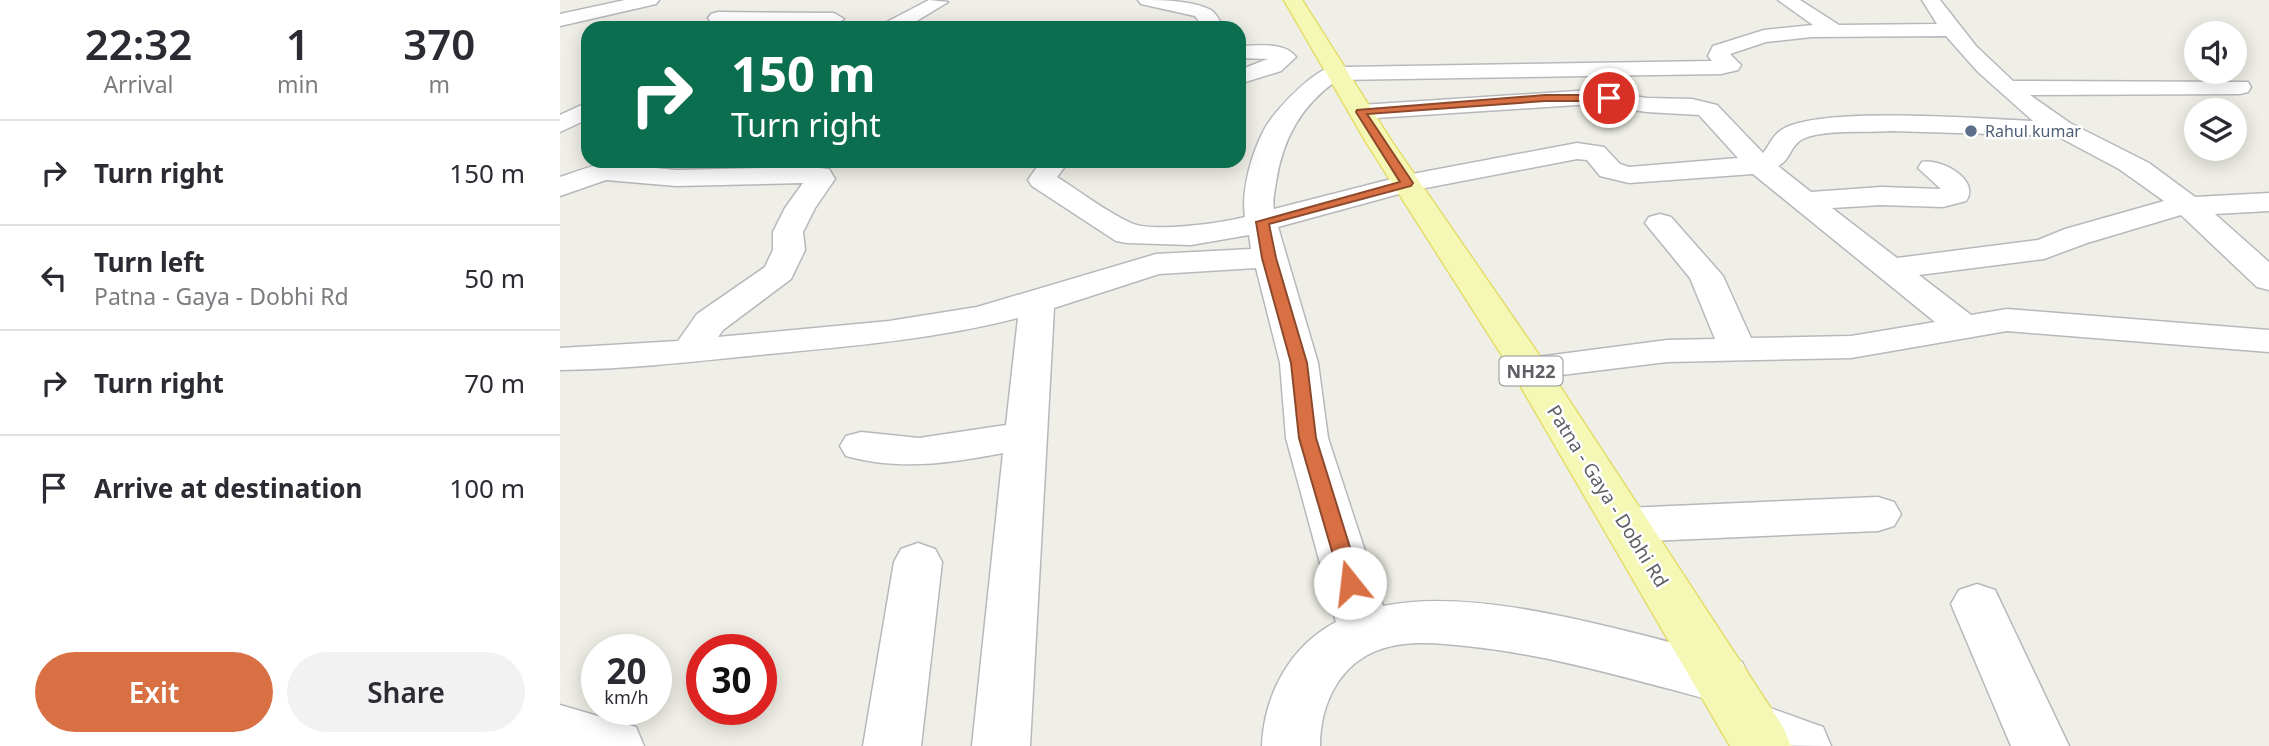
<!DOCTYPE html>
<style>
body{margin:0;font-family:"Noto Sans",sans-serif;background:#f2f2f3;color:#2b2b33;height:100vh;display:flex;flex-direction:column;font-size:26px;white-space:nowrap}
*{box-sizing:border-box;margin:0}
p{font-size:23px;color:#7c7c81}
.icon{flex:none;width:38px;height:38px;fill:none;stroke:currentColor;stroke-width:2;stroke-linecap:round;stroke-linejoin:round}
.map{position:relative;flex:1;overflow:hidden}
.sheet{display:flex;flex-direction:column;background:#fff;width:560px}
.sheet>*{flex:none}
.top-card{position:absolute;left:21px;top:21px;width:665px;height:147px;border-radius:21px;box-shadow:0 4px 18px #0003;background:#0b6e4f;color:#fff;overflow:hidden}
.controls{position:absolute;left:1624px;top:21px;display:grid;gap:14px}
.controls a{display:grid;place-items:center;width:63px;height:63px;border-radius:50%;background:#fff;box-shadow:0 4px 18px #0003;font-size:35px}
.speed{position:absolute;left:21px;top:634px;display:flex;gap:14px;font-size:35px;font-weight:700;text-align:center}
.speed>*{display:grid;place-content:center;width:91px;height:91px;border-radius:50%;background:#fff;box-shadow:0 4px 18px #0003;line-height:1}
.speed small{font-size:18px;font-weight:400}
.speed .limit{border:10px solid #d22;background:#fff;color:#111}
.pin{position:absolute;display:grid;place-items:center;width:60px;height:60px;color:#fff;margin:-30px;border:4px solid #fff;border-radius:50%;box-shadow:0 2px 7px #0007}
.me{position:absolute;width:77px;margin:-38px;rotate:344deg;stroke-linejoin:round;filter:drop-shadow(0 0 5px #0008)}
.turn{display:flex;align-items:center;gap:24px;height:147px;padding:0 35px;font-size:32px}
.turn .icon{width:91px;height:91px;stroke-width:2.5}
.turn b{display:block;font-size:49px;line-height:60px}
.eta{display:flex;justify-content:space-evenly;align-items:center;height:119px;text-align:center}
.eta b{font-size:42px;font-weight:600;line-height:49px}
.action{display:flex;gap:14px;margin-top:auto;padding:14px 35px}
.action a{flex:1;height:80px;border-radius:42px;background:#d97044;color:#fff;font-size:28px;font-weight:600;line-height:80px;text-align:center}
.action a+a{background:#f2f2f3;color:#2b2b33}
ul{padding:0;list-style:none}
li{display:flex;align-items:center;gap:21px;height:105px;padding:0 35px;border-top:2px solid #e1e1e2}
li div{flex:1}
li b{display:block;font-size:26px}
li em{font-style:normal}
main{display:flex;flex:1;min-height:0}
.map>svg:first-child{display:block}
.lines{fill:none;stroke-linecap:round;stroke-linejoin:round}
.minor-casing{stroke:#b7b8bc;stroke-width:3}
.major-casing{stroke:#e4dd6b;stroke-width:3}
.minor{fill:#fff;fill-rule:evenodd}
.major{fill:#f4f8b4;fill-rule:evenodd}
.route{fill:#d97044;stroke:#8d492c;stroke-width:2}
.service-dot{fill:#5c6f8a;stroke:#fff;stroke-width:2.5}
.labels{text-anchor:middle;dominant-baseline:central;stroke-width:5;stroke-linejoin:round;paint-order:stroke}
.far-service-label{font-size:16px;fill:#4e5e75;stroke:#fff;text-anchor:start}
.shield{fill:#fff;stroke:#8f9094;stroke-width:2}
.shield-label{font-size:18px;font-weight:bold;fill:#5f6066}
.street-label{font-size:19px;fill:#5f6066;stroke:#fff}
</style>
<main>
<section class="sheet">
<div class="eta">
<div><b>22:32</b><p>Arrival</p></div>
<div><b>1</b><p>min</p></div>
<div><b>370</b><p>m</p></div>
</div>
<ul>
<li><svg class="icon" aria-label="right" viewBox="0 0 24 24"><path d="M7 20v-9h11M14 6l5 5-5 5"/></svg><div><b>Turn right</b></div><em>150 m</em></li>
<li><svg class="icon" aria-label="left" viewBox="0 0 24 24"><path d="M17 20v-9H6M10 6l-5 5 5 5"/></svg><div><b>Turn left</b><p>Patna - Gaya - Dobhi Rd</p></div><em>50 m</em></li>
<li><svg class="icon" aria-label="right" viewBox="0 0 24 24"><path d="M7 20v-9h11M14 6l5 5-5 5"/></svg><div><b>Turn right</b></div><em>70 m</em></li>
<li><svg class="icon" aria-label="arrive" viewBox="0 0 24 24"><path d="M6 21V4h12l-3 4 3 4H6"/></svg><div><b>Arrive at destination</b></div><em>100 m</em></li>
</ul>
<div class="action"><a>Exit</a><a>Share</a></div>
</section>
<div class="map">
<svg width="1709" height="746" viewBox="0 0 1709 746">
<rect width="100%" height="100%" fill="#efefe7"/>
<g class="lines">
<!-- minor casing -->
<g class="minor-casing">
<path id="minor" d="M65,0h34l-3,4 -96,22v-12z
M369,0l19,2 -43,26h-25l3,-4z
M578,0c22,0 53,0 73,10 6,4 9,12 13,18h-20l-9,-12 -54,-12z
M1218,0h22l39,25 98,-1 -15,-24h18l36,46 37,35 235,1 3,5 -3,5 -8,2 -210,1 40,28 79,40 46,34 74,-4v18l-54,3 54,48v28l-12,-3 -76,-72 -94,28 -43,16 -125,16 52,40 36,-6 262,21v22l-262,-21 -156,27 -184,4 -138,17 -14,-3 -5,-8 5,-8 152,-20 48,-1 -25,-61 -45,-55 4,-6 11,-3 11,3 52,59 28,62 100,-2 84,-14 -182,-148 -124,9 -29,-7 -13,-16 -10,-1 -167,32 -132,36 40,136 10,75 55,168c99,-20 241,26 339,49l20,7 8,17 -8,17 -20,7c-85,-22 -168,-48 -256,-57 -27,-3 -58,-6 -85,3 -42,14 -61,56 -61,97h-58c2,-51 28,-100 74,-124l-50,-184 -6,-75 -24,-95 -97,6 -105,34 -24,438h-58l31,-293c-53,10 -103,18 -157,3l-6,-10 6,-10 15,-4 58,6 87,-13 12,-107c-82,21 -165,28 -249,36 -70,7 -139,15 -209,16v-22l118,-7 19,-27 68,-47 8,-17v-18l12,-24 18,-25 -127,3 -70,-6 -46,16v-19c30,-10 42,-16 74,-16l1,5 41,4 133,-3 20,2 6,10 -20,29 -12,24 2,18 -14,29 -68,51 -5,7 171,-16 88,-14 179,-53 95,-5 -2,-14 -58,10 -64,-2 -11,-2 -84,-55 -4,-6 13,-19h28l-12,16c24,15 48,34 74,46 21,10 91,0 114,-6 -4,-27 7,-65 20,-89 10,-18 60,-73 81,-61l366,-6 -4,-5 5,-10 51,-16 49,-5zM1386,36l32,36 55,49c-51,-2 -211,-15 -250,8 -11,6 -13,16 -20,24l-46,-48 -25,-6 -45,-1 -55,-8 -231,15 -9,2 -3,5 3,5 9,2 231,-15 55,8 52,3 39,43 -109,9 -9,-3 -16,-17 -27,-4 -170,32 -133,34c-2,-9 1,-18 2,-27 7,-44 25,-76 61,-102l384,-6 17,-4 3,-5 -11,-11 36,-12 46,-5zM1331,131l166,5 62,33 45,32 -99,28 -27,11 -141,18 -65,-50 49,-3 62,2 23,-6c15,-21 -25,-43 -44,-39l-4,6 23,21 -60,-2 -70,5 -33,-26c13,-6 12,-21 25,-27 21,-10 64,-6 88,-8z
M158,12l116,1 10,6 -10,6 -123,-3 -3,-4 3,-4z
M679,46c18,0 45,-5 57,11l-15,14 -42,13v-14l29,-11 -29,-1z
M28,102v17l-28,13v-17z
M1318,497l16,5 7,12 -7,12 -16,5 -252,11 -17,-5 -6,-12 6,-12 17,-5z
M358,543l17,6 7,13 -21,184h-58l31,-184 7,-13z
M1417,584l18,6 74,156h-58l-60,-142 8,-14z
M1191,701l72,26 8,19 -100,-1 -9,-18 9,-18z
M0,705l76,22 8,19h-84z"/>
</g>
<!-- major casing -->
<g class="major-casing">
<path id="major" d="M724,0h18l90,142 156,226 235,359 8,19h-61l-220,-378 -144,-226z"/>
</g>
<!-- minor -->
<use href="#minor" class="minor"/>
<!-- major -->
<use href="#major" class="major"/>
</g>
<!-- route -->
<path class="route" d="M985,95h64l4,3 -4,3h-64l-178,13 46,69 -2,3 -142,38 7,34 31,105 9,75 45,145 -3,6 -8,2 -7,-2 -44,-151 -8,-75 -29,-105 -6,-36 144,-40 -44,-70 1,-2z"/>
<!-- markers -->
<circle class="service-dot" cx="1411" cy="131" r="7"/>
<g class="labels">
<!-- far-service labels -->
<g class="far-service-label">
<text x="1425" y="131">Rahul kumar</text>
</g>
<!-- shield labels -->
<rect class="shield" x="939.5" y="356.5" width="63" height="29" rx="5"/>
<g class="shield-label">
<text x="971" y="371">NH22</text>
</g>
<!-- street labels -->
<g class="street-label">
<text transform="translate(1048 496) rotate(58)">Patna - Gaya - Dobhi Rd</text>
</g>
</g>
</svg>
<div class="controls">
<a><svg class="icon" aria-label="sound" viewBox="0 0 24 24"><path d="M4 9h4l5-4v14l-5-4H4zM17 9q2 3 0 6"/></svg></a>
<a><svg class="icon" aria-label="layers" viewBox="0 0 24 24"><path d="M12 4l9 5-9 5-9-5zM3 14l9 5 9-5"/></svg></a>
</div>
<div class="speed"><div>20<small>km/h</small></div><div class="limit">30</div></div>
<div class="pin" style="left:1049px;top:98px;background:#d93025"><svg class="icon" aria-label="arrive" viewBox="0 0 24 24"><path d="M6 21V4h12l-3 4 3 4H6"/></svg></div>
<svg class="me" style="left:790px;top:583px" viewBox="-20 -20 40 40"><circle r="19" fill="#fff"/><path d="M0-13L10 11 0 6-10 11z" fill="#d97044"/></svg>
<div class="top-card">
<div class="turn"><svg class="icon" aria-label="right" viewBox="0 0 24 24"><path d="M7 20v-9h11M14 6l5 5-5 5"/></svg><div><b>150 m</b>Turn right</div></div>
</div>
</div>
</main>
